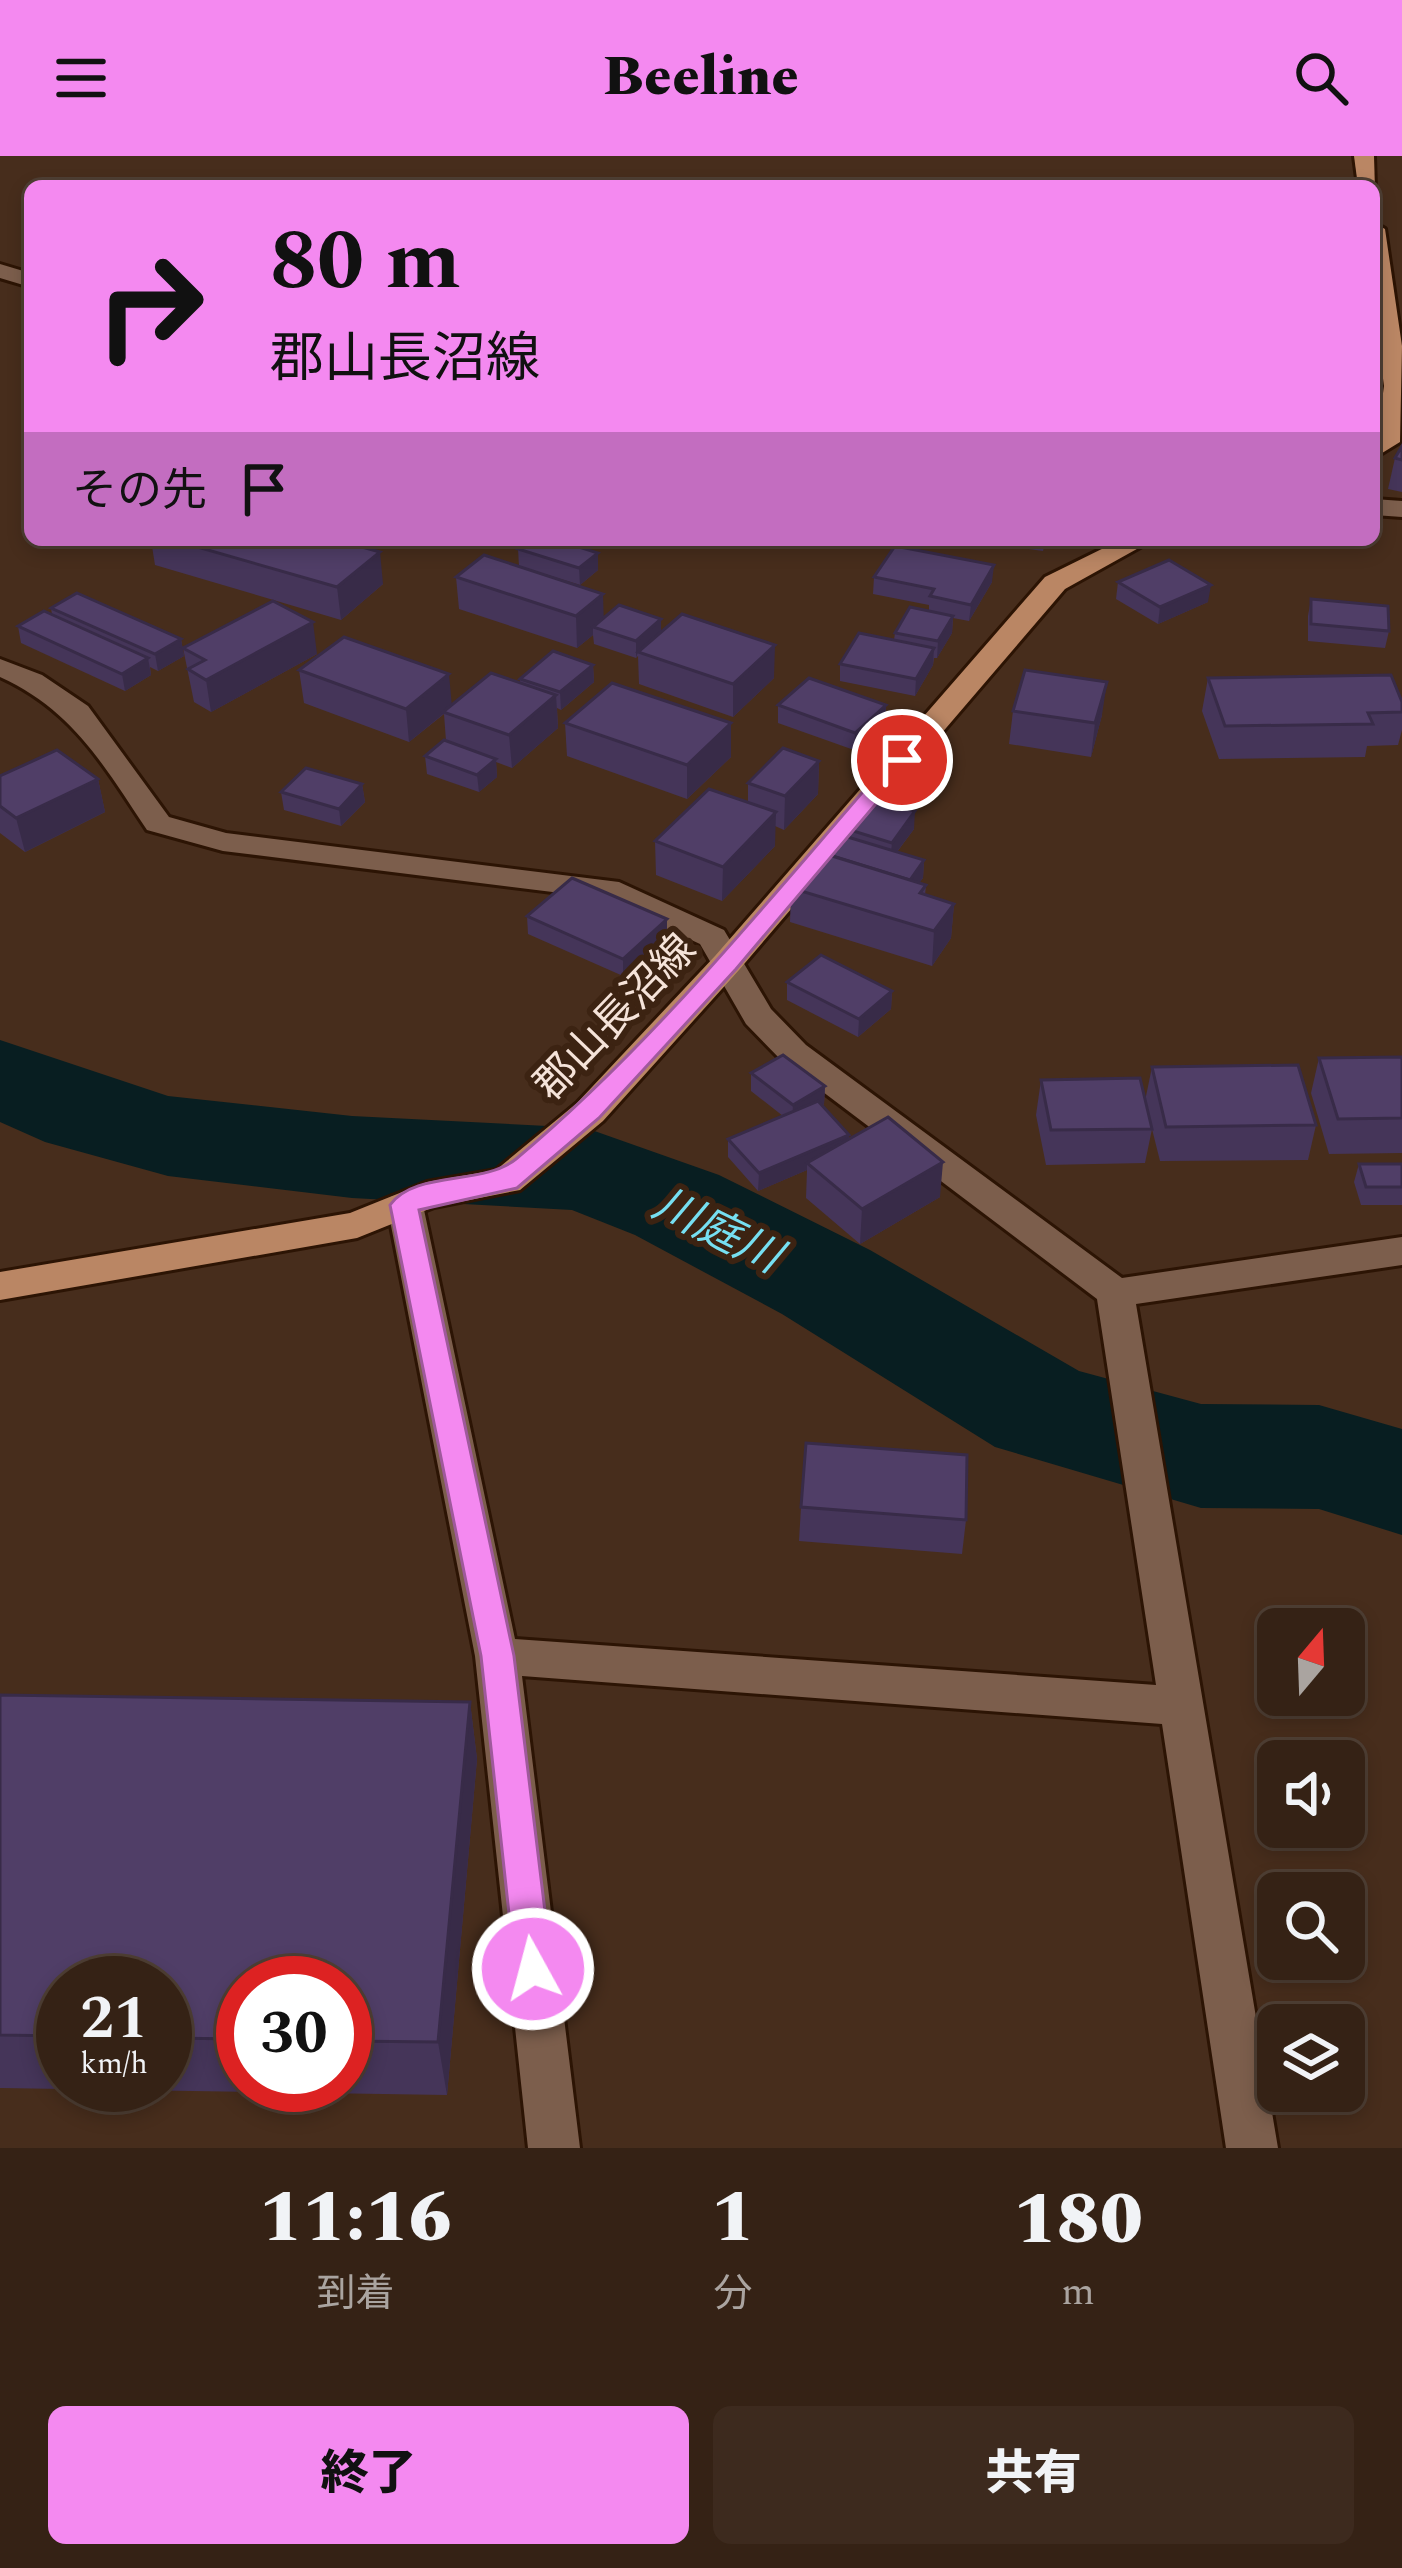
<!DOCTYPE html>
<html lang="ja">
<head>
<meta charset="utf-8">
<style>
  body { margin:0; font-family:Spectral,"Noto Sans JP",serif; background:#3d2a1e; color:#f1f3f6; height:100vh; display:flex; flex-direction:column; font-size:45px; white-space:nowrap }
  * { box-sizing:border-box; margin:0 }
  p { font-size:39px; color:#aaa4a0 }
  .icon { flex:none; width:66px; height:66px; fill:none; stroke:currentColor; stroke-width:2; stroke-linecap:round; stroke-linejoin:round }
  .map { position:relative; height:1992px; overflow:hidden }
  .drawer { display:flex; flex-direction:column; background:#352215; flex:1 }
  .drawer>* { flex:none }
  .top-card { position:absolute; left:24px; top:24px; width:1356px; height:366px; border-radius:18px; box-shadow:0 6px 18px #0003,0 0 0 3px #4f3f34; background:#f489f0; color:#111; overflow:hidden }
  .needle { width:78px; rotate:19deg }
  .controls { position:absolute; left:1257px; top:1452px; display:grid; gap:24px }
  .controls a { display:grid; place-items:center; width:108px; height:108px; border-radius:18px; background:#352215; box-shadow:0 6px 18px #0003,0 0 0 3px #4f3f34; font-size:60px }
  .speed { position:absolute; left:36px; top:1800px; display:flex; gap:24px; font-size:60px; font-weight:700; text-align:center }
  .speed>* { display:grid; place-content:center; width:156px; height:156px; border-radius:50%; background:#352215; box-shadow:0 6px 18px #0003,0 0 0 3px #4f3f34; line-height:1 }
  .speed small { font-size:30px; font-weight:400 }
  .speed .limit { border:18px solid #d22; background:#fff; color:#111 }
  .pin { position:absolute; display:grid; place-items:center; width:102px; height:102px; color:#fff; margin:-51px; border:6px solid #fff; border-radius:50%; box-shadow:0 3px 12px #0007 }
  .me { position:absolute; width:132px; margin:-66px; rotate:353deg; stroke-linejoin:round; filter:drop-shadow(0 0 9px #0008) }
  .turn { display:flex; align-items:center; gap:42px; height:252px; padding:0 48px; font-size:54px }
  .turn .icon { width:156px; height:156px; stroke-width:2.5 }
  .turn b { display:block; font-size:84px; line-height:102px }
  .then { display:flex; align-items:center; height:114px; padding:0 48px; background:#0003; gap:24px; font-size:45px }
  .eta { display:flex; justify-content:space-evenly; align-items:center; height:204px; text-align:center }
  .eta b { font-size:72px; font-weight:800; line-height:84px }
  .action { display:flex; gap:24px; margin-top:auto; padding:24px 48px }
  .action a { flex:1; height:138px; border-radius:18px; background:#f489f0; color:#111; font-size:48px; font-weight:800; line-height:138px; text-align:center }
  .action a+a { background:#3d2a1e; color:#f1f3f6 }
  header { display:flex; justify-content:space-between; align-items:center; height:156px; padding:0 48px; background:#f489f0; color:#111; font-size:54px; font-weight:800 }
  .map>svg:first-child { display:block }
</style>
</head>
<body>
<header><svg class="icon" aria-label="menu" viewBox="0 0 24 24"><path d="M4 6h16M4 12h16M4 18h16"/></svg>Beeline<svg class="icon" aria-label="search" viewBox="0 0 24 24"><circle cx="10" cy="10" r="6"/><path d="M15 15l6 6"/></svg></header>
<div class="map">
<svg width="1402" height="1992" viewBox="0 0 1402 1992">
  <rect width="100%" height="100%" fill="#472d1c"/>
  <g fill="none" stroke-linecap="round" stroke-linejoin="round">
    <path fill="#081e21" fill-rule="evenodd" d="M0 884 168 940 352 960 586 972 719 1019 870 1094 1079 1215 1201 1248 1319 1249 1402 1273V1379L1319 1353 1201 1352 995 1291 782 1158 635 1079 572 1054 352 1042 168 1020 45 986 0 966Z"/>
    <g stroke="#2c1404" stroke-width="6">
      <g id="street">
        <path d="M0 108 30 117V131L0 122Z"/>
        <path d="M1374 343 1402 345V361L1374 359Z"/>
        <path d="M0 503 42 519 88 550 169 661 226 677 619 726 724 774 771 853 806 889 1122 1122 1402 1081V1109L1136 1148 1278 1992H1226L1162 1568 522 1520 580 1992H528L475 1500 387 1049 392 1040H418L423 1049 515 1483 1156 1529 1097 1143 782 905 746 868 700 788 601 742 223 695 147 674C104 610 73 554 0 521Z"/>
      </g>
    </g>
    <g stroke="#2c1404" stroke-width="6">
      <g id="primary">
        <path d="M1354 0H1374L1375 34 1358 30Z"/>
        <path d="M1374 67 1385 73 1402 190 1400 286 1374 302 1384 230 1374 154Z"/>
        <path d="M1120 384H1153L1065 433 739 814 603 965 520 1034 434 1051 357 1082 0 1144V1116L350 1057 427 1026 496 1014 577 947 715 800 1045 421Z"/>
      </g>
    </g>
    <use href="#street" fill="#7c5e4c" fill-rule="evenodd"/>
    <use href="#primary" fill="#ba8664" fill-rule="evenodd"/>
  </g>
  <g fill="#453559" fill-rule="evenodd">
    <path d="M1402 290V336L1388 333 1395 302Z"/>
    <path d="M151 384H337L383 428 341 464 155 409Z"/>
    <path d="M966 384H1046L1043 395Z"/>
    <path d="M518 393 598 414 580 429 519 410Z"/>
    <path d="M456 421 661 476 774 522 733 561 639 528 638 500 636 502 594 488 593 479 577 492 459 453Z"/>
    <path d="M874 421 992 426 969 465 953 462 952 477 937 502H934L933 509 915 540 840 525V508L894 484 895 477 929 455V449L873 438Z"/>
    <path d="M1118 426 1208 446 1158 468 1116 443Z"/>
    <path d="M1311 443 1389 475 1385 492 1308 485V460Z"/>
    <path d="M51 452 181 483 184 500 158 515 150 511 151 519 125 535 21 487 18 470 52 459Z"/>
    <path d="M183 492 317 498 211 556 194 546Z"/>
    <path d="M593 509 594 526 561 554 557 552 558 572 512 612 496 606 497 621 479 636 427 618 425 600 446 585 444 558 409 586 304 547 299 514 452 549 520 527V523Z"/>
    <path d="M1208 522 1402 546V574L1398 589 1367 590 1365 601 1219 603 1202 555Z"/>
    <path d="M778 549H886L885 567 854 594 778 567Z"/>
    <path d="M1013 555 1102 559 1091 601 1009 588Z"/>
    <path d="M565 567H731V601L687 643 567 600Z"/>
    <path d="M819 605 818 638 784 674 775 670V690L722 745 656 719 655 685 748 647V627Z"/>
    <path d="M0 620 98 623 105 656 25 696 0 677Z"/>
    <path d="M362 628 365 646 341 670 284 654 281 636Z"/>
    <path d="M914 673 897 696 924 704 923 722 919 727 926 729 925 739 954 748 951 782 932 810 790 766 791 732 850 682V674Z"/>
    <path d="M527 760 667 781 623 820 528 778Z"/>
    <path d="M787 826 892 835 891 853 858 881 787 844Z"/>
    <path d="M1402 901V997L1329 998 1311 937 1319 902Z"/>
    <path d="M1152 911 1316 969 1308 1004 1160 1005 1145 945Z"/>
    <path d="M751 917 825 930 824 948 822 950 849 979 848 984 940 1041 860 1088 806 1042 807 1014 758 1035 728 1001V983L783 960 751 935Z"/>
    <path d="M1041 924 1152 973 1145 1007 1046 1009 1036 959Z"/>
    <path d="M1359 1008H1402V1049H1361L1354 1026Z"/>
    <path d="M801 1351 966 1364 962 1398 799 1385Z"/>
    <path d="M0 1539 470 1546 477 1603 447 1939 0 1932ZM63 1827H165V1929H63ZM243 1827H345V1929H243Z"/>
  </g>
  <g fill="#382b48">
    <path d="M380 396 383 428 341 464 337 431Z"/>
    <path d="M598 397V414L580 429 579 412Z"/>
    <path d="M994 409 992 426 969 465 971 449Z"/>
    <path d="M1211 429 1208 446 1158 468 1160 451Z"/>
    <path d="M603 438 604 470 593 471V479L577 492 576 460Z"/>
    <path d="M953 460 952 477 937 502 938 485Z"/>
    <path d="M661 463V479L638 496 636 502V485Z"/>
    <path d="M313 466 317 498 211 556 206 524Z"/>
    <path d="M181 483 184 500 158 515 155 498Z"/>
    <path d="M775 489 774 522 733 561V528Z"/>
    <path d="M934 492 933 509 915 540 916 523Z"/>
    <path d="M148 502 151 519 125 535 122 518Z"/>
    <path d="M593 509 594 526 561 554 560 536Z"/>
    <path d="M449 518 452 551 409 586 406 553Z"/>
    <path d="M1107 526 1102 559 1091 601 1095 567Z"/>
    <path d="M556 539 558 572 512 612 509 579Z"/>
    <path d="M886 549 885 567 854 594 855 577Z"/>
    <path d="M731 567V601L687 643V609Z"/>
    <path d="M496 603 497 621 479 636 477 619Z"/>
    <path d="M819 605 818 638 784 674 785 640Z"/>
    <path d="M98 623 105 656 25 696 16 662Z"/>
    <path d="M362 628 365 646 341 670 339 653Z"/>
    <path d="M915 655 914 673 890 705 892 687Z"/>
    <path d="M776 656 775 690 722 745 723 711Z"/>
    <path d="M924 704 923 722 903 749 905 731Z"/>
    <path d="M954 748 951 782 932 810 934 775Z"/>
    <path d="M667 763V781L623 820V803Z"/>
    <path d="M892 835 891 853 858 881 859 863Z"/>
    <path d="M825 930 824 948 792 967 793 949Z"/>
    <path d="M849 979 848 997 807 1007V1014L758 1035 759 1017Z"/>
    <path d="M943 1006 940 1041 860 1088 862 1053Z"/>
    <path d="M470 1546 477 1603 447 1939 438 1886Z"/>
  </g>
  <g fill="#503e67" stroke="#382b48" stroke-width="3">
    <path d="M1402 290V304L1395 302Z"/>
    <path d="M173 384H337L380 396 337 431Z"/>
    <path d="M530 384H557L598 397 579 412 518 393Z"/>
    <path d="M895 390 994 409 971 449 930 440 934 433 874 421Z"/>
    <path d="M484 399 603 438 576 460 456 421Z"/>
    <path d="M1169 404 1211 429 1160 451 1118 426Z"/>
    <path d="M77 437 181 483 155 498 51 452Z"/>
    <path d="M1311 443 1388 450 1389 475 1311 468Z"/>
    <path d="M273 445 313 466 206 524 188 513 205 504 183 492Z"/>
    <path d="M619 449 661 463 636 485 593 471Z"/>
    <path d="M910 451 953 460 938 485 895 477Z"/>
    <path d="M44 455 148 502 122 518 18 470Z"/>
    <path d="M682 458 775 489 733 528 638 496Z"/>
    <path d="M859 477 934 492 916 523 840 508Z"/>
    <path d="M344 481 449 518 406 553 299 514Z"/>
    <path d="M553 495 593 509 560 536 520 523Z"/>
    <path d="M1025 514 1107 526 1095 567 1013 555Z"/>
    <path d="M491 517 556 539 509 579 443 556Z"/>
    <path d="M1391 519 1402 546V556L1368 557 1373 568 1225 570 1208 522Z"/>
    <path d="M809 522 886 549 855 577 778 549Z"/>
    <path d="M612 527 731 567 687 609 565 567Z"/>
    <path d="M444 584 496 603 477 619 425 600Z"/>
    <path d="M783 592 819 605 785 640 748 627Z"/>
    <path d="M57 594 98 623 16 662 0 650V620Z"/>
    <path d="M306 612 362 628 339 653 281 636Z"/>
    <path d="M709 633 776 656 723 711 655 685Z"/>
    <path d="M874 644 915 655 892 687 850 674Z"/>
    <path d="M841 679 924 704 910 724 826 698Z"/>
    <path d="M819 696 926 729 920 737 954 748 934 775 791 732Z"/>
    <path d="M572 722 667 763 623 803 527 760Z"/>
    <path d="M821 799 892 835 859 863 787 826Z"/>
    <path d="M783 899 825 930 793 949 751 917Z"/>
    <path d="M1402 901V962L1338 963 1319 902Z"/>
    <path d="M1298 909 1316 969 1166 971 1152 911Z"/>
    <path d="M1140 922 1152 973 1051 974 1041 924Z"/>
    <path d="M818 945 849 979 759 1017 728 983Z"/>
    <path d="M888 961 943 1006 862 1053 807 1007Z"/>
    <path d="M1359 1008H1402V1031H1366Z"/>
    <path d="M806 1287 967 1299 966 1364 801 1351Z"/>
    <path d="M0 1539 470 1546 438 1886 345 1885V1827H243V1883L165 1882V1827H63V1880L0 1879Z"/>
  </g>
  <path fill="#f489f0" stroke="#9f599c" stroke-width="3" d="M894 600 913 604 736 813 599 962 517 1032 419 1054 514 1500 552 1813 547 1826 533 1831 520 1826 515 1813 481 1500 390 1049C415 1014 483 1030 516 1003 657 885 773 738 894 600Z"/>
  <g text-anchor="middle" stroke-width="12" stroke-linejoin="round" paint-order="stroke">
    <g font-size="42" fill="#f5e3d9" stroke="#3c2312">
      <text transform="translate(614 860) rotate(-46)" y="15">郡山長沼線</text>
    </g>
    <g font-size="45" font-style="italic" fill="#76dff1" stroke="#3c2312">
      <text transform="translate(718 1073) rotate(26)" y="16">川庭川</text>
    </g>
  </g>
</svg>
<div class="controls">
<a><svg class="needle" viewBox="-14 -14 28 28"><path d="M0-13l5 13h-10z" fill="#e53935"/><path d="M0 13l5-13h-10z" fill="#aaa4a0"/></svg></a>
<a><svg class="icon" aria-label="sound" viewBox="0 0 24 24"><path d="M4 9h4l5-4v14l-5-4H4zM17 9q2 3 0 6"/></svg></a>
<a><svg class="icon" aria-label="search" viewBox="0 0 24 24"><circle cx="10" cy="10" r="6"/><path d="M15 15l6 6"/></svg></a>
<a><svg class="icon" aria-label="layers" viewBox="0 0 24 24"><path d="M12 4l9 5-9 5-9-5zM3 14l9 5 9-5"/></svg></a>
</div>
<div class="speed"><div>21<small>km/h</small></div><div class="limit">30</div></div>
<div class="pin" style="left:902px;top:604px;background:#d93025"><svg class="icon" aria-label="arrive" viewBox="0 0 24 24"><path d="M6 21V4h12l-3 4 3 4H6"/></svg></div>
<svg class="me" style="left:533px;top:1813px" viewBox="-20 -20 40 40"><circle r="17" fill="#f489f0" stroke="#fff" stroke-width="3"/><path d="M0-11L8 9 0 5-8 9z" fill="#fff"/></svg>
<div class="top-card">
<div class="turn"><svg class="icon" aria-label="right" viewBox="0 0 24 24"><path d="M7 20v-9h11M14 6l5 5-5 5"/></svg><div><b>80 m</b>郡山長沼線</div></div>
<div class="then">その先<svg class="icon" aria-label="arrive" viewBox="0 0 24 24"><path d="M6 21V4h12l-3 4 3 4H6"/></svg></div>
</div>
</div>
<section class="drawer">
<div class="eta">
<div><b>11:16</b><p>到着</p></div>
<div><b>1</b><p>分</p></div>
<div><b>180</b><p>m</p></div>
</div>
<div class="action"><a>終了</a><a>共有</a></div>
</section>
</body>
</html>
